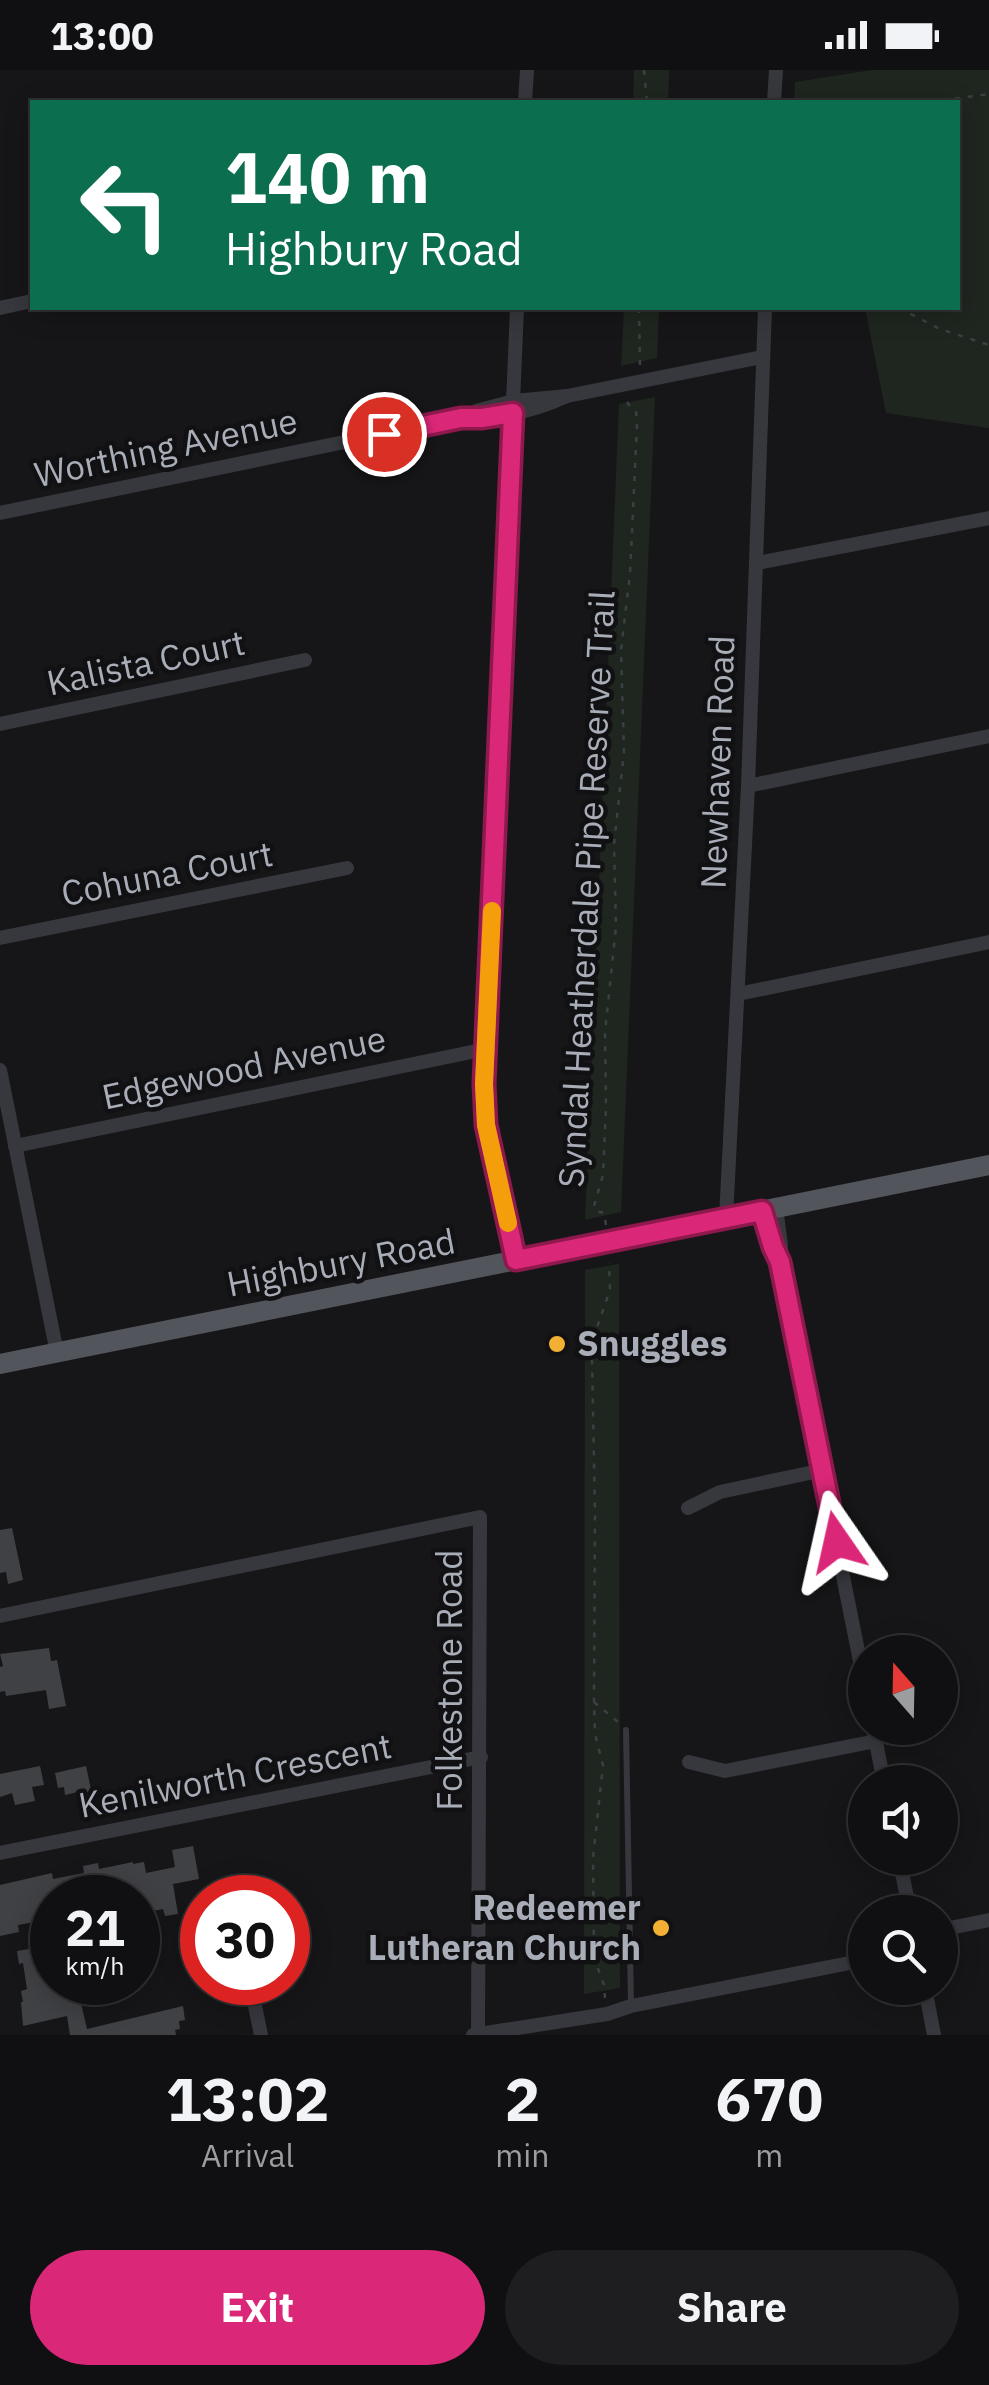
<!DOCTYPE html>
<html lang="en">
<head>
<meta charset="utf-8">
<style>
  body { margin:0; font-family:"IBM Plex Sans",sans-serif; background:#1e1e20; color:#f1f3f6; height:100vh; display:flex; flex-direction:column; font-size:38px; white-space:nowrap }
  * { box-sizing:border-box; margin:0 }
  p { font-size:32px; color:#9c9d9f }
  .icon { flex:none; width:55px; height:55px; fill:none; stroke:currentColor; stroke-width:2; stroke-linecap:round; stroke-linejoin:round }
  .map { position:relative; height:1965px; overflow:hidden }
  .drawer { display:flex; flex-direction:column; background:#101012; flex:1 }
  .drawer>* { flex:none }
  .hud { position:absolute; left:30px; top:30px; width:930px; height:210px; border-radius:0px; box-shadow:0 5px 25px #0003,0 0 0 2px #303032; background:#0b6e4f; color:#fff; overflow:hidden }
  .needle { width:65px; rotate:340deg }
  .tools { position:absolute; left:848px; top:1565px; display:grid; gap:20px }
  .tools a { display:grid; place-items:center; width:110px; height:110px; border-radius:50%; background:#101012; box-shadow:0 5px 25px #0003,0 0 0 2px #303032; font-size:50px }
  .speed { position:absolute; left:30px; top:1805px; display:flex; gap:20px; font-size:50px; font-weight:700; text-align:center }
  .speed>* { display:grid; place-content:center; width:130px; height:130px; border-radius:50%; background:#101012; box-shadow:0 5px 25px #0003,0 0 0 2px #303032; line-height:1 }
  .speed small { font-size:25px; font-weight:400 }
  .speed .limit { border:15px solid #d22; background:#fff; color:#111 }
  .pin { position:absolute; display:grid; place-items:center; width:85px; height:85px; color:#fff; margin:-42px; border:5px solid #fff; border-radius:50%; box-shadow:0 2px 10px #0007 }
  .me { position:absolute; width:110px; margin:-55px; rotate:349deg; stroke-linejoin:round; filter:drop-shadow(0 0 8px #0008) }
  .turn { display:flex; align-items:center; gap:35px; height:210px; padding:0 30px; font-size:45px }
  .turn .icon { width:130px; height:130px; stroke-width:2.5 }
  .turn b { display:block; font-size:70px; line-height:85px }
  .eta { display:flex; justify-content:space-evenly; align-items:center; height:170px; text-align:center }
  .eta b { font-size:60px; font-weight:800; line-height:70px }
  .action { display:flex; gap:20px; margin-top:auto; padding:20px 30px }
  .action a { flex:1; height:115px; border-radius:60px; background:#db2777; color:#fff; font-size:40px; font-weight:800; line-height:115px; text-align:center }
  .action a+a { background:#1e1e20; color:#f1f3f6 }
  .status { display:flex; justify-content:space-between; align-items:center; height:70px; padding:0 50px; background:#101012; direction:ltr }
  .status svg { height:28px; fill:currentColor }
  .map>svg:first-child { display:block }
</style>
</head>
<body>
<div class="status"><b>13:00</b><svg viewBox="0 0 49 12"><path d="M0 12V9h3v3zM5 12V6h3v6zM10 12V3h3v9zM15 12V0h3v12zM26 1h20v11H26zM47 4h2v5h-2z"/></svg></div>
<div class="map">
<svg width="989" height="1965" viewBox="0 0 989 1965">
  <rect width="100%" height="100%" fill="#161618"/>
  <g fill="#1e261f">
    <path d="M634 0H669L668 32H633Z"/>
    <path d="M872 0H989V358L886 343 865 238H958V32H794L795 12Z"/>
    <path d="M624 238H659L657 288 621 296Z"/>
    <path d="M655 327 621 1142 585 1150 619 334Z"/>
    <path d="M619 1194 620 1918 584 1924 585 1200Z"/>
  </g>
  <g fill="#404145">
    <path d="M12 1458 23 1510 8 1514 6 1502 0 1503V1460Z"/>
    <path d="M49 1578 51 1591 57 1590 66 1636 49 1639 46 1620 6 1626 5 1621 0 1622V1597L3 1596 0 1584Z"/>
    <path d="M40 1696 44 1715 32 1717 35 1731 15 1735 12 1723 0 1727V1704Z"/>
    <path d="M86 1696 92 1724 79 1727 78 1722 65 1725 64 1717 58 1718 55 1703Z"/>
    <path d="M193 1776 199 1809 173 1814 178 1844 165 1846 163 1839 138 1844V1828H52V1849L18 1855 19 1862 0 1866V1815L52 1803 53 1809 84 1803 83 1796 98 1793 99 1799 133 1792V1794L144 1792 146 1803 175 1797 172 1780Z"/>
    <path d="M52 1875V1918L76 1912 87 1959 183 1936 185 1950 179 1951 180 1959 175 1960 176 1965H70L67 1946 23 1956 21 1932H23L21 1921 27 1919 23 1893 19 1894 17 1881Z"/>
  </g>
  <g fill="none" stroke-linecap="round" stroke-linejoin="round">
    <g stroke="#3d3f44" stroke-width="2.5" stroke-dasharray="5 8" stroke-linecap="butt">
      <path d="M644 0 647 32"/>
      <path d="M929 32 989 24"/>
      <path d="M639 238 640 296"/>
      <path d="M899 238 940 259 989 275"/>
      <path d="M606 1155 604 1143 596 1141 594 1136 603 1105 606 1036 605 962 616 857 614 774 624 682 621 580 630 504 637 355 636 341 628 334 627 328"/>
      <path d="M594 1632 618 1652"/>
      <path d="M605 1928 604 1915 594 1888 593 1788 603 1695 595 1664 594 1632 595 1444 592 1290 594 1266 610 1220 609 1193"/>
    </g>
    <path stroke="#37383d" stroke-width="6" d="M626 1660 631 1934"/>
    <g stroke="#37383d" stroke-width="14">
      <path d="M525 32 527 0"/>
      <path d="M774 32 776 0"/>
      <path d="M0 238 32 231"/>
      <path d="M476 341 514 331 567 326 762 287"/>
      <path d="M0 443 461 348C497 349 535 341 567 326"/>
      <path d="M757 493 989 448"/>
      <path d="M0 654 305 590"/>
      <path d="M748 716 989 666"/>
      <path d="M0 868 347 798"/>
      <path d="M738 924 989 872"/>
      <path d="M0 1000 57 1283"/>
      <path d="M15 1076 486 979"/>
      <path d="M776 1138 781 1175 780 1192 865 1616"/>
      <path d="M762 1141 775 1182"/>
      <path d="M726 1148 748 716 765 238"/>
      <path d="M515 1190 486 1055 484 1014 517 238"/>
      <path d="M688 1438 720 1422 823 1400"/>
      <path d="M0 1546 480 1447 478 1964"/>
      <path d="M873 1658 884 1712"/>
      <path d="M689 1692 725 1701 876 1671"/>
      <path d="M0 1783 481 1687"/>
      <path d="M899 1788 910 1842"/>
      <path d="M940 1860 989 1850"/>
      <path d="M250 1912 261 1965"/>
      <path d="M925 1918 934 1965"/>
      <path d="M473 1965 607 1944 631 1936 865 1890"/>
    </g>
    <path stroke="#53555c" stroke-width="20" d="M0 1294 989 1095"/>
  </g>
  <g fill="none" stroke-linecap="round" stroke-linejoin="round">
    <g stroke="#8e194d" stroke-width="25">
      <path id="route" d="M384 364 461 348H482L513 343 484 1014 486 1055 516 1190 762 1141 773 1177 780 1192 837 1472"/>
    </g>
    <use href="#route" stroke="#db2777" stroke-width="18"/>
    <path stroke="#f59e0b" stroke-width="18" d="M492 841 484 1014 486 1055 508 1153"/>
  </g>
  <g fill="#f2b134" stroke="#111113" stroke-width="4">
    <circle cx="557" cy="1274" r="10"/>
    <circle cx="661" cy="1858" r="10"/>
  </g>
  <g text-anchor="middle" stroke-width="9" stroke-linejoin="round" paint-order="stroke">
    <g font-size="35" fill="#a8adb8" stroke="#111113">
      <text transform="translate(166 378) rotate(-12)" y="12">Worthing Avenue</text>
      <text transform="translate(146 593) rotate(-12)" y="12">Kalista Court</text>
      <text transform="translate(718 692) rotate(-88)" y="12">Newhaven Road</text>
      <text transform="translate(167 804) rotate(-11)" y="12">Cohuna Court</text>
      <text transform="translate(587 819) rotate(-87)" y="12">Syndal Heatherdale Pipe Reserve Trail</text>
      <text transform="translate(244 998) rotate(-12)" y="12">Edgewood Avenue</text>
      <text transform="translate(341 1193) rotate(-11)" y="12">Highbury Road</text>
      <text transform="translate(450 1610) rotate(-90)" y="12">Folkestone Road</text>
      <text transform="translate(235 1706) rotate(-11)" y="12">Kenilworth Crescent</text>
    </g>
    <g font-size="35" font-weight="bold" fill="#a8adb8" stroke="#111113" text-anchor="start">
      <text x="577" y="1286">Snuggles</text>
      <text x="641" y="1850" text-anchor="end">Redeemer<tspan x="641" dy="40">Lutheran Church</tspan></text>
    </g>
  </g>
</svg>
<div class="tools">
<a><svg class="needle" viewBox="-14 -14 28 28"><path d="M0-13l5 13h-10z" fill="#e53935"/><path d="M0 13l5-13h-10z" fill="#9c9d9f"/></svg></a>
<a><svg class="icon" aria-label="sound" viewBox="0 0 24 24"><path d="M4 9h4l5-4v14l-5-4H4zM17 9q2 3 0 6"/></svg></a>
<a><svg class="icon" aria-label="search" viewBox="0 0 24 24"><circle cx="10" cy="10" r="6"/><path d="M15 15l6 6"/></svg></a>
</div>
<div class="speed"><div>21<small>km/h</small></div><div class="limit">30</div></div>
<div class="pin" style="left:384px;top:364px;background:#d93025"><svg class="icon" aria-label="arrive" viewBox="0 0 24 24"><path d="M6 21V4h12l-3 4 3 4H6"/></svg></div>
<svg class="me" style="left:837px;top:1472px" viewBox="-20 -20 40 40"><path d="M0-17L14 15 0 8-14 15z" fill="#db2777" stroke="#fff" stroke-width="4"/></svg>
<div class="hud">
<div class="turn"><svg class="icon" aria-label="left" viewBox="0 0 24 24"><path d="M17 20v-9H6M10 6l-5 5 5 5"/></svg><div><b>140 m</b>Highbury Road</div></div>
</div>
</div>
<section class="drawer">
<div class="eta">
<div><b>13:02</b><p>Arrival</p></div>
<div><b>2</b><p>min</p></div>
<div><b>670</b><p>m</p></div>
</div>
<div class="action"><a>Exit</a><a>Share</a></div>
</section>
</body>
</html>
